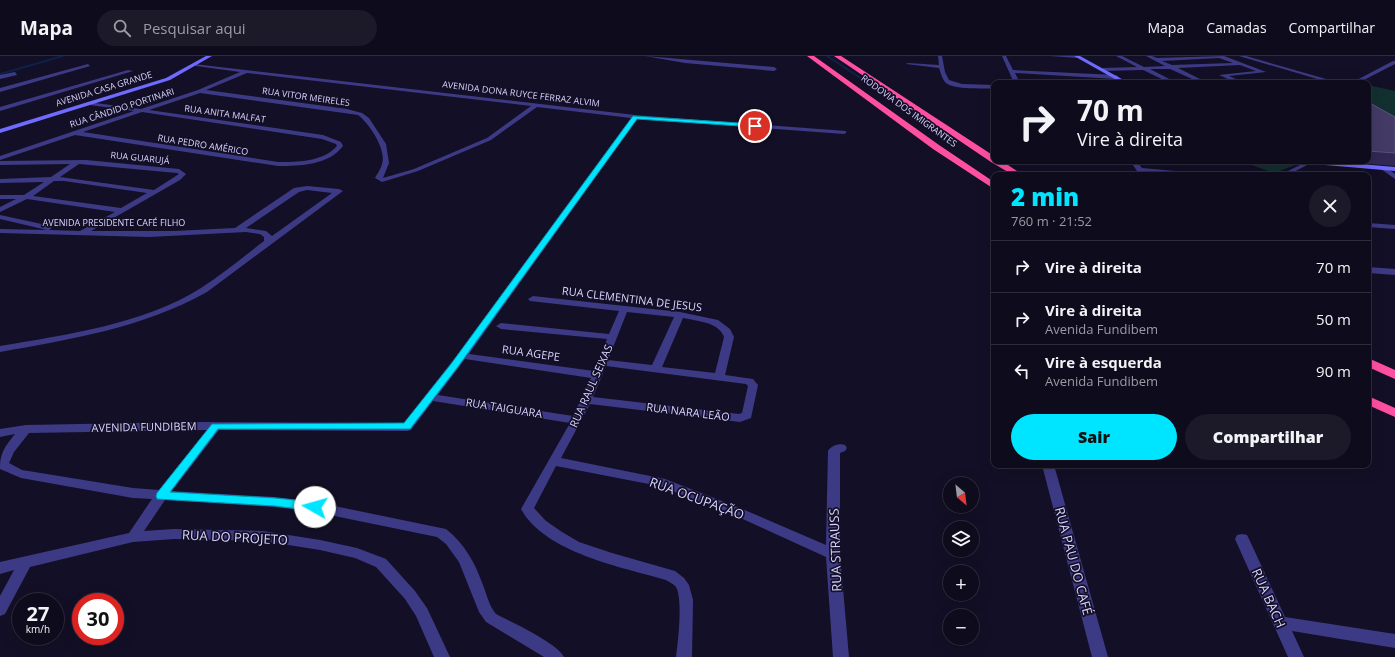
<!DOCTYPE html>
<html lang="pt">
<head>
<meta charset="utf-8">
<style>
  body { margin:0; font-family:"Open Sans",sans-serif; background:#1c1929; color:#f1f3f6; height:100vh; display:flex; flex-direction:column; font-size:15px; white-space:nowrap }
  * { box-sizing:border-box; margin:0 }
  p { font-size:13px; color:#9b9ba3 }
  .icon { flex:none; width:22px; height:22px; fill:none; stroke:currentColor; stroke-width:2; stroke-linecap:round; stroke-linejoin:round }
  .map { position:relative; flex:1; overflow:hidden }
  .side { position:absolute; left:991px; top:116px; width:380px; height:296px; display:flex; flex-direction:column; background:#0e0b1c; border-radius:8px; box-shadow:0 4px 16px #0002,0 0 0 1px #2e2b3b }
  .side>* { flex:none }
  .guide { position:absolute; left:991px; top:24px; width:380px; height:84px; border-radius:8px; box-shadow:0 4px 16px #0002,0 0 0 1px #2e2b3b; background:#0e0b1c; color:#f1f3f6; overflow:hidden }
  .needle { width:26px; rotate:152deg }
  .buttons { position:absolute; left:943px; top:421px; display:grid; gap:8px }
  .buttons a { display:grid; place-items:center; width:36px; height:36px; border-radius:50%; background:#0e0b1c; box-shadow:0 4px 16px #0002,0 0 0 1px #2e2b3b; font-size:20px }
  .speed { position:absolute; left:12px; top:537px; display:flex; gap:8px; font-size:20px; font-weight:700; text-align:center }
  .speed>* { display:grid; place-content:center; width:52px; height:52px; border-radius:50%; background:#0e0b1c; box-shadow:0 4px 16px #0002,0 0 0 1px #2e2b3b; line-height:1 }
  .speed small { font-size:10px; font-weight:400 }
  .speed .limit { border:6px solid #d22; background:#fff; color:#111 }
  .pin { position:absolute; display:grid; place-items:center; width:34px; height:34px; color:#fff; margin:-17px; border:2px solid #fff; border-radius:50%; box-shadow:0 1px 4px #0007 }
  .me { position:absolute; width:44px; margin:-22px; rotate:277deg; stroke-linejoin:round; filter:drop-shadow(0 0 3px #0008) }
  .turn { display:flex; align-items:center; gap:14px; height:84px; padding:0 20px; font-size:18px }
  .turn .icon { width:52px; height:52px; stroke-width:2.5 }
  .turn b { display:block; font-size:28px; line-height:34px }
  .round { display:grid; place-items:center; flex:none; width:42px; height:42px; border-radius:21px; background:#1c1929 }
  .head { display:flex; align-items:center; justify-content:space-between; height:68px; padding:0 20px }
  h1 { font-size:24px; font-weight:800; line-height:30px; color:#00e5ff }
  .cta { display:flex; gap:8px; margin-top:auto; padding:8px 20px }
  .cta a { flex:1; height:46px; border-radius:24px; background:#00e5ff; color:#111; font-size:16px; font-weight:800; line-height:46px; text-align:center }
  .cta a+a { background:#1c1929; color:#f1f3f6 }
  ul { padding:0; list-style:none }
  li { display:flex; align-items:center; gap:12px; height:52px; padding:0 20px; border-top:1px solid #2e2b3b }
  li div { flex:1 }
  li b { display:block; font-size:15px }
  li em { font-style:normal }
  header { display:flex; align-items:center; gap:24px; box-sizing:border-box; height:56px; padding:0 20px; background:#0e0b1c; border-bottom:1px solid #2e2b3b }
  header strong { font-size:19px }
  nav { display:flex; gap:22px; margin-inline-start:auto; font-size:14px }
  .search { width:280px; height:36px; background:#1c1929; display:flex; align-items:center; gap:10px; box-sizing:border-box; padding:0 14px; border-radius:22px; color:#9b9ba3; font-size:15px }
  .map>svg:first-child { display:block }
</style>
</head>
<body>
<header>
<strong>Mapa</strong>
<div class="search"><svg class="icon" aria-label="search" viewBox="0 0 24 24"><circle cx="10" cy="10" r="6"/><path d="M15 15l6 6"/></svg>Pesquisar aqui</div>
<nav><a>Mapa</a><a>Camadas</a><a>Compartilhar</a></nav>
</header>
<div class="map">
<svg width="1395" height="601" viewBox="0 0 1395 601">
  <rect width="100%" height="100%" fill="#130f26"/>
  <g fill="#12302f">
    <path d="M1368 29 1395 35V72L1368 58Z"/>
    <path d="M1240 105H1287L1298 108 1274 117Z"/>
  </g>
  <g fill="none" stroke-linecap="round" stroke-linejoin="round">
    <g stroke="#0c2248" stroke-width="2">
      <path d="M827 0 932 69"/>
      <path d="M0 18 63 0"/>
    </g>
    <g fill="#3d3a85" fill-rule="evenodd">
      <path d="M645 0 774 11 777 13 774 15 685 7Z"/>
      <path d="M938 0H942L945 16 949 24 962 28 994 29V33C982 32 955 34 946 27 942 23 941 17 939 12L906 8 908 7 939 9Z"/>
      <path d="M1002 0H1006L1013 14 1116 19 1119 21 1116 23 1015 17 1020 27H1014Z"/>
      <path d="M1050 0H1080V1L1078 2Z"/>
      <path d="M1116 0H1122L1144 11 1165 10 1146 0H1152L1157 2 1224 0 1266 16 1229 20 1245 27H1237L1219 19 1256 15 1240 9 1178 12 1208 27H1201L1170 13H1150L1177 27H1170L1143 14 1101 15 1103 12 1137 11ZM1219 2 1233 7 1172 9 1162 5Z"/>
      <path d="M1239 0H1246L1340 27H1331Z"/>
      <path d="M1393 5H1395V8L1358 27H1351Z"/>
      <path d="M88 8 90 10 0 36V32Z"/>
      <path d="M194 8 635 59 846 75V77L844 78 637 63 469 298 594 315 597 307 596 306 599 304 607 283 501 273 496 270 501 267 609 278 619 255 530 245 528 243 533 240 680 256 718 264 730 273 734 281 725 319 753 323 758 329 751 362 740 366 590 348 561 402 665 423 740 452 826 489 828 395C831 390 839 387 845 389L847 392 845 395 840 397V498L849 601H833L826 501 732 458 659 430 556 410 534 452 546 465 562 476 579 486 612 497 675 515 684 522 689 529 693 544 692 601H676C678 586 683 543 676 531 674 528 669 526 666 524 622 511 545 497 521 453L570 367 433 345 411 374 407 375 219 374 172 435 275 441 315 446 446 473C465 488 475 507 483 529 487 539 489 550 496 558 511 566 557 587 564 601H544L486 566 479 556 459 506 446 488 437 481 315 456 275 451 165 444 144 475 174 473 263 475 320 484 357 492 386 503 415 535 427 552 450 601H434L416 560 405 543 376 511 355 502 320 494 263 485 174 483 133 486 30 511 5 558 0 560V540L14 514 0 518V506L129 477 152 443 133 442 21 422 0 413C0 396 5 391 15 378L0 381V373L26 369 187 366 404 367 458 298 631 62 537 51 491 84 418 115 382 126 375 122C377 118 381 113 382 108 387 94 369 67 358 59L200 37 149 54 323 79 341 86 343 90C329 109 300 110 278 110L75 79 0 104V100L134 55 90 49 87 47 88 46 141 53 198 34 240 16 196 10ZM247 17 531 50 487 82 414 113 383 122 389 107 386 88 369 62 362 57 347 53 206 34ZM142 56 322 83 336 88 337 90C323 106 297 106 278 106L83 76ZM627 256 674 261 652 309 608 304ZM683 262C697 265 719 266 724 281L715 317 662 311ZM465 303 591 322 573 360 438 339ZM606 310 746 328 748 330 742 357 739 358 593 341ZM207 374 159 434 133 432 22 414 9 407 14 396 29 377Z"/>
      <path d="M128 14 133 15 0 55V51Z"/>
      <path d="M15 16 17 19 0 23V19Z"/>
      <path d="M86 104 179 113 186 118 180 124 91 175H174L235 172 294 132 307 130 339 133 343 135 207 236C142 272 72 283 0 296V290C65 279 144 268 201 232 223 218 243 201 264 185V181L260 178 246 176 149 181 0 177V173L47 174 0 163V159L51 170 52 172 49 174 80 175 115 156 27 143 0 156V151L16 143H0V139H24L44 126 0 127V123L51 121 70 108 0 109V105ZM79 108 177 117 179 118 154 134 60 121ZM54 125H64L147 137 121 152 33 140ZM307 134 332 137 272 180 266 175 246 172 299 136Z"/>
      <path d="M1130 105H1136L1142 112 1175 115 1178 117 1174 119 1145 117 1146 119H1140Z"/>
      <path d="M1306 106 1311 107 1288 119H1280Z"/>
      <path d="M1381 111H1385L1395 118V123L1381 113Z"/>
      <path d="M1368 167 1395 169V173L1368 171Z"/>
      <path d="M1368 211 1395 213V219L1368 217Z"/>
      <path d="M1042 409H1054L1108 601H1092Z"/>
      <path d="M1242 478 1247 479 1249 483 1285 561 1395 578V592L1292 575 1304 601H1288L1235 483 1237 479Z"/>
    </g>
    <g fill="#6f6bff" fill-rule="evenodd">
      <path d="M206 0H212L170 24 0 77V73L166 22Z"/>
      <path d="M1074 0H1080L1129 27H1122Z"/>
      <path d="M1299 105H1325L1395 111V115L1302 107Z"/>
    </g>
    <g fill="#ff4fa3" fill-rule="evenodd">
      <path d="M807 0H814L939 89 994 126V133L933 93Z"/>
      <path d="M834 0H841L994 100V105H1002L1023 119H1013L991 106Z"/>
      <path d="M1368 302 1395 314V323L1368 311Z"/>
      <path d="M1368 340 1395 352V361L1368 349Z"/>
    </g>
  </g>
  <path fill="#312854" d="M1368 46 1395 61V110L1331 105H1368Z"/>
  <path fill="#433a66" stroke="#5a527e" d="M1368 46 1395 61V97L1368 95Z"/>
  <path fill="#00e5ff" stroke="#0095a6" d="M633 60 755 68 757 70 755 71 637 63 457 312 410 373H218L170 436 275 442 315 446 319 448 320 451 319 454 315 455 275 450 157 443 156 440 157 437 212 368 404 367 451 308Z"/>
  <g text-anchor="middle" stroke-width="3.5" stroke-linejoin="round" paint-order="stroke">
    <g font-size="9" fill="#d9d4ff" stroke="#130f26">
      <text transform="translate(104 33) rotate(-17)" y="3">AVENIDA CASA GRANDE</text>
      <text transform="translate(521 38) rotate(7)" y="3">AVENIDA DONA RUYCE FERRAZ ALVIM</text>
      <text transform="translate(306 41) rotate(8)" y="3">RUA VITOR MEIRELES</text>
      <text transform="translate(122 52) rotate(-18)" y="3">RUA CÂNDIDO PORTINARI</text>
      <text transform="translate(909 55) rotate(36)" y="3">RODOVIA DOS IMIGRANTES</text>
      <text transform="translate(225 58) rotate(8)" y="3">RUA ANITA MALFAT</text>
      <text transform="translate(203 89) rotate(9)" y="3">RUA PEDRO AMÉRICO</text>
      <text transform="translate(140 102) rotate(6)" y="3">RUA GUARUJÁ</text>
      <text x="114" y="170">AVENIDA PRESIDENTE CAFÉ FILHO</text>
    </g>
    <g font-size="11" fill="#d9d4ff" stroke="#130f26">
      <text transform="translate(632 243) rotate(7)" y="4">RUA CLEMENTINA DE JESUS</text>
      <text transform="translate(531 297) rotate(8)" y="4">RUA AGEPE</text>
      <text transform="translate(591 330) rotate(-66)" y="4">RUA RAUL SEIXAS</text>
      <text transform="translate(504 352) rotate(9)" y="4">RUA TAIGUARA</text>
      <text transform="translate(688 356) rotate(7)" y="4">RUA NARA LEÃO</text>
      <text transform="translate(144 371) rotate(-1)" y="4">AVENIDA FUNDIBEM</text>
    </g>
    <g font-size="13" fill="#d9d4ff" stroke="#130f26">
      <text transform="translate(697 442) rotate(20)" y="5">RUA OCUPAÇÃO</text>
      <text transform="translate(235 481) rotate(3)" y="5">RUA DO PROJETO</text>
      <text transform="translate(835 494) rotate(-92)" y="5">RUA STRAUSS</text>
      <text transform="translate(1074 505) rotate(75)" y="5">RUA PAU DO CAFÉ</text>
      <text transform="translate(1269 542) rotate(66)" y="5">RUA BACH</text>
    </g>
  </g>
</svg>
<div class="buttons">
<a><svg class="needle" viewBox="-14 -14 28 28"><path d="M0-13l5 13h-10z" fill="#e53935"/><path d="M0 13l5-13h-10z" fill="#9b9ba3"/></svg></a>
<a><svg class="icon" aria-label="layers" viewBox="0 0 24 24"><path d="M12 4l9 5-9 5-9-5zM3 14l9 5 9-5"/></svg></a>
<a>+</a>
<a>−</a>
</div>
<div class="speed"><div>27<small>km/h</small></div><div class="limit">30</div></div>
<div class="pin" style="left:755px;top:70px;background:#d93025"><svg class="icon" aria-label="arrive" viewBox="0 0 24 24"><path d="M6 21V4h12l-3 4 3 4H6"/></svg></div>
<svg class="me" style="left:315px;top:451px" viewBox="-20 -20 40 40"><circle r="19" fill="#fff"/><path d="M0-13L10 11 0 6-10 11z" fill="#00e5ff"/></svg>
<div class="guide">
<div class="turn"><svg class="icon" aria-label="right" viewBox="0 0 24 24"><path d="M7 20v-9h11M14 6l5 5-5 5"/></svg><div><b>70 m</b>Vire à direita</div></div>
</div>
<section class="side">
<div class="head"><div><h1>2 min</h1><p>760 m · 21:52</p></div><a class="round"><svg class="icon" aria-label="close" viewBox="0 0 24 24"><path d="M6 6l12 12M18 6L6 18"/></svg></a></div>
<ul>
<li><svg class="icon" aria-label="right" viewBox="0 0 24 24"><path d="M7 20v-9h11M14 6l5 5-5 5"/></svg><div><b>Vire à direita</b></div><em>70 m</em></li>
<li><svg class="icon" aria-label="right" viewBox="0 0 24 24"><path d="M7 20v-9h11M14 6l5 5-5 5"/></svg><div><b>Vire à direita</b><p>Avenida Fundibem</p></div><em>50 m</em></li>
<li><svg class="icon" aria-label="left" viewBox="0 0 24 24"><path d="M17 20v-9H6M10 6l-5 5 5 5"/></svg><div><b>Vire à esquerda</b><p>Avenida Fundibem</p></div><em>90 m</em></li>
</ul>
<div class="cta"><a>Sair</a><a>Compartilhar</a></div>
</section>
</div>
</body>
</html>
